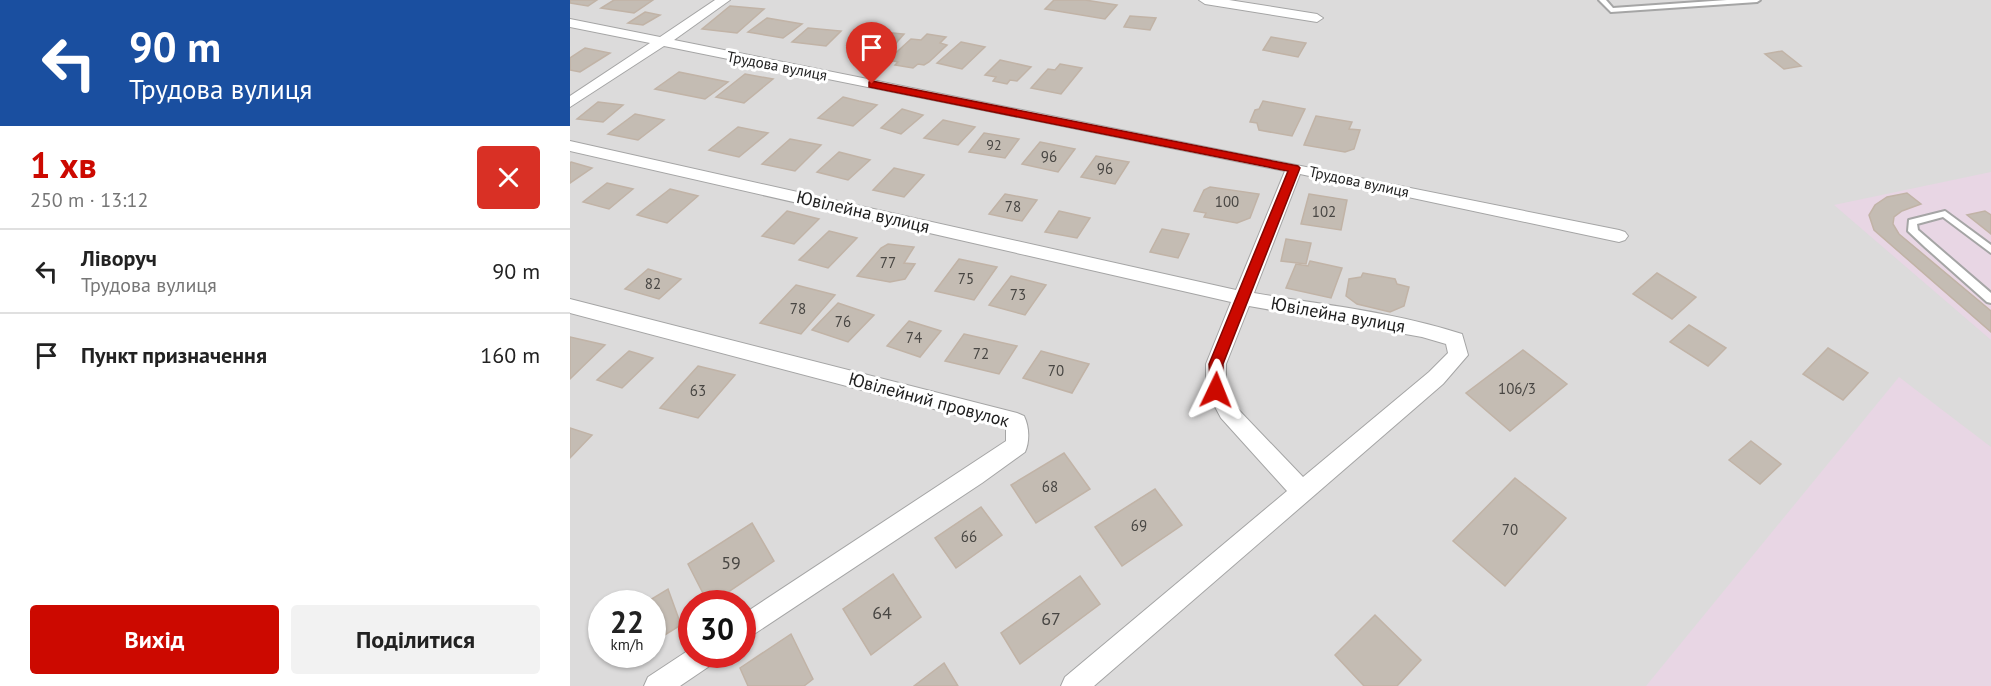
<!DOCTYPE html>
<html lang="uk">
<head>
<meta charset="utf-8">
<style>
  body { margin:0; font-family:"PT Sans",sans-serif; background:#f2f2f2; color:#222; height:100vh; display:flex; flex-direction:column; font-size:22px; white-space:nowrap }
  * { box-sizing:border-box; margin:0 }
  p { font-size:20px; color:#767676 }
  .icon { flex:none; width:33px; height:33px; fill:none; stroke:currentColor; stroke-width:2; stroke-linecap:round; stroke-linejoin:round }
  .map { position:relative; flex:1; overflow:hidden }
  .side { display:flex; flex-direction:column; background:#fff; width:570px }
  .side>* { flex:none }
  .banner { background:#1a4fa0; color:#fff; overflow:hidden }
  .speed { position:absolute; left:18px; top:590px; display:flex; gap:12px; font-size:30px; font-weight:700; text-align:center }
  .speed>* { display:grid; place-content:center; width:78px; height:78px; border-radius:50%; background:#fff; box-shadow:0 2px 4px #0004; line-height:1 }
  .speed small { font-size:15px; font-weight:400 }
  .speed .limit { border:9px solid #d22; background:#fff; color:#111 }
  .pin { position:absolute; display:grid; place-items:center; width:51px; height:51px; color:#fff; margin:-62px -26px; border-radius:50% 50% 50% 0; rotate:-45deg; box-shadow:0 0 6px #0007 }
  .pin .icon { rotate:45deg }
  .me { position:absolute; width:66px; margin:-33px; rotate:2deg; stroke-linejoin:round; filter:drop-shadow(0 0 4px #0008) }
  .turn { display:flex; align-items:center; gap:21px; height:126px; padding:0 30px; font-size:27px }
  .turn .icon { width:78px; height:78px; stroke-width:2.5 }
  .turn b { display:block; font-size:42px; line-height:51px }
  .round { display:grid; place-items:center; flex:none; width:63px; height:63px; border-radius:6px; background:#f2f2f2 }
  .summary { display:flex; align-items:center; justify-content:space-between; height:102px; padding:0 30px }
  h1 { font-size:36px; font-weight:700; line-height:45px; color:#cc0900 }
  .primary-button { display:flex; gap:12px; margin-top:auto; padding:12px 30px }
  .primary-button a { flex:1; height:69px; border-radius:6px; background:#cc0900; color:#fff; font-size:24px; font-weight:700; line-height:69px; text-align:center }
  .primary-button a+a { background:#f2f2f2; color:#222 }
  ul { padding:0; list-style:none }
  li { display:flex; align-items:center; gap:18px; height:84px; padding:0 30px; border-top:2px solid #e0e0e0 }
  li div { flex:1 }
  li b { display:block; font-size:22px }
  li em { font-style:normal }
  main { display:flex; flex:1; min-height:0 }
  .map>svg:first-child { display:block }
</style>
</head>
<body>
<main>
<section class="side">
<div class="banner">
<div class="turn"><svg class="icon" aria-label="left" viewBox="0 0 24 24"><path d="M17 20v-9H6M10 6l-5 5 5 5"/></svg><div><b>90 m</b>Трудова вулиця</div></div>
</div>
<div class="summary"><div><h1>1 хв</h1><p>250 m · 13:12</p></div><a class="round" style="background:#d93025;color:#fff"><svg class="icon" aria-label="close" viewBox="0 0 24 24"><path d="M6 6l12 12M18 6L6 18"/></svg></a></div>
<ul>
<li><svg class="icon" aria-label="left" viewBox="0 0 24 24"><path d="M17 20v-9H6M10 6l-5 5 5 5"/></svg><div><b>Ліворуч</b><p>Трудова вулиця</p></div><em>90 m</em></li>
<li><svg class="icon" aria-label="arrive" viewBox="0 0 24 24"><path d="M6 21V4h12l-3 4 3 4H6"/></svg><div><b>Пункт призначення</b></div><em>160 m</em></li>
</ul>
<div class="primary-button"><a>Вихід</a><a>Поділитися</a></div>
</section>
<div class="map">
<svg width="1421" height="686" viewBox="0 0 1421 686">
  <rect width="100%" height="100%" fill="#efece4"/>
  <path fill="#dcdbdb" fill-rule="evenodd" d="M0 0H1421V686H0ZM32 603H82V654H32ZM122 603H172V654H122Z"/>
  <g fill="#e8d6e4">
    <path d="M1421 172V340L1264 205Z"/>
    <path d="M1329 377 1421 447V686H1076Z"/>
  </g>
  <g fill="#c4bcb3" stroke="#c1b3a6" stroke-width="1.5">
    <path d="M0 0H27L18 6 0 3Z"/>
    <path d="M44 0H83L64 13 31 8Z"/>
    <path d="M484 0H515L547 5 535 19 475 9Z"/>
    <path d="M160 6 194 9 167 33 132 29Z"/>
    <path d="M75 12 90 15 73 25 58 23Z"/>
    <path d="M560 16 586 18 580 30 554 27Z"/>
    <path d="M197 18 232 24 213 38 178 32Z"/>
    <path d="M238 28 271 31 256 46 222 42Z"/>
    <path d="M292 30 334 34 320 50 277 45Z"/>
    <path d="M357 34 376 37 370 43 377 45 359 62 354 65 348 64 343 68 325 65 328 62 318 60 341 39 351 40Z"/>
    <path d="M701 37 736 43 728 57 693 50Z"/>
    <path d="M391 42 415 47 392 69 367 63Z"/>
    <path d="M15 48 40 53 10 72 0 70V58Z"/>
    <path d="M1212 51 1231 66 1214 69 1195 54Z"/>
    <path d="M430 60 461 67 447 81 440 80 437 84 423 81 426 77 415 75Z"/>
    <path d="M490 64 512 68 491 94 461 88 478 69 485 70Z"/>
    <path d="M109 72 158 82 135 99 85 89Z"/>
    <path d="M175 74 203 79 174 103 146 97Z"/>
    <path d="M273 97 289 101 307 105 283 126 248 118Z"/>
    <path d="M693 101 735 109 722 136 689 130 687 123 680 122 685 110 689 109Z"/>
    <path d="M28 102 53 105 33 122 7 119Z"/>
    <path d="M332 109 353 115 331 134 311 128Z"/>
    <path d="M65 114 94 120 68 140 38 134Z"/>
    <path d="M746 116 782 122 779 129 790 130 784 149 775 152 734 145Z"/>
    <path d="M373 120 405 127 388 145 354 138Z"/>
    <path d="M168 127 198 133 169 157 139 150Z"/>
    <path d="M414 133 449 139 435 158 399 152Z"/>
    <path d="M220 139 251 145 225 171 192 164Z"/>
    <path d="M470 142 505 149 488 172 452 164Z"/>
    <path d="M269 152 300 160 278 180 247 172Z"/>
    <path d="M526 156 559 162 545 184 511 177Z"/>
    <path d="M1 162 22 168 0 183V163Z"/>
    <path d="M324 168 354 175 334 197 303 190Z"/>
    <path d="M37 183 63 189 39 209 13 202Z"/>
    <path d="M640 187 689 194 680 218 667 223 634 217 636 213 624 211 634 190Z"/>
    <path d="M100 189 128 196 97 223 67 215Z"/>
    <path d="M1337 193 1351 204 1332 211 1324 217 1323 224 1329 234 1421 311V332L1304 230 1299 215 1305 205 1317 197Z"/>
    <path d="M435 194 467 200 452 221 419 214Z"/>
    <path d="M739 194 777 200 771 230 731 224Z"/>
    <path d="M217 211 249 219 224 244 192 236Z"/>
    <path d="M489 211 520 218 507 238 475 232Z"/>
    <path d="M1415 211 1421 215V234L1397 215Z"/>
    <path d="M592 229 619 234 608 258 580 252Z"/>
    <path d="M259 231 287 238 258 268 229 260Z"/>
    <path d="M716 239 741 243 736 264 711 261Z"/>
    <path d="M318 244 344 247 334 263 345 264 335 279 320 282 287 276 311 248Z"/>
    <path d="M389 259 427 267 404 300 365 291Z"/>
    <path d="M740 261 772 268 761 298 716 288 726 264 738 266Z"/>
    <path d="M78 269 111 279 89 299 55 289Z"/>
    <path d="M793 273 825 279 827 284 839 287 834 306 820 312 787 304 776 296 779 279 791 277Z"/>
    <path d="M1087 273 1126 297 1102 319 1063 294Z"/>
    <path d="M441 276 476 285 455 315 419 305Z"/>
    <path d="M226 285 265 295 231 334 190 323Z"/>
    <path d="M268 303 304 315 278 342 242 330Z"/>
    <path d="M339 321 371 331 350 357 317 346Z"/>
    <path d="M1119 325 1156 348 1138 366 1100 342Z"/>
    <path d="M394 334 447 346 429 374 375 361Z"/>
    <path d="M0 337 35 345 0 379Z"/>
    <path d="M1258 348 1298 373 1273 400 1233 374Z"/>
    <path d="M953 350 997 384 940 431 896 393Z"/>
    <path d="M59 351 83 358 52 388 27 380Z"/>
    <path d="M471 351 519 364 502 393 453 378Z"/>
    <path d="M128 366 165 375 128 418 90 408Z"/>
    <path d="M0 428 22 435 0 458Z"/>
    <path d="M1181 441 1211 464 1190 484 1159 460Z"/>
    <path d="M494 453 520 489 466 523 441 485Z"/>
    <path d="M945 478 996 518 935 586 883 541Z"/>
    <path d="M585 489 612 525 552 566 525 527Z"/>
    <path d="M411 507 432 535 386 568 365 538Z"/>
    <path d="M182 523 204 561 142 603H138L118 564Z"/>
    <path d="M323 574 351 617 301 655 273 609Z"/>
    <path d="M510 576 530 604 450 664 431 633Z"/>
    <path d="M98 589 111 625 82 643V603H75Z"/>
    <path d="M805 615 851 660 827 686H794L765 655Z"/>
    <path d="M221 634 243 679 234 686H178L170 668Z"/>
    <path d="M374 663 388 686H344Z"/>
  </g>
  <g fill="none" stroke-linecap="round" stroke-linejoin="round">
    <g stroke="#a5a5a5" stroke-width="4">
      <g id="service">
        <path d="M1029 0H1036L1043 8 1157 0H1190L1187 2 1041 12Z"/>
        <path d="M1375 211 1421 245V253L1373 217 1347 224 1348 230 1421 293V303L1417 302 1355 247 1338 231 1339 220Z"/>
      </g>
    </g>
    <g stroke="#a5a5a5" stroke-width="2">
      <g id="minor">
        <path d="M145 0H160L104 40 1049 230 1055 232 1058 236 1055 240 1049 242 730 174 684 293C753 305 825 312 892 334L898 355 873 384 524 686H491L495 677 717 491 651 418 636 390V364L661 302 0 151V141L666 290 715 171 94 46 0 107V96L80 43 0 27V19L90 37ZM679 306 852 337 876 344 878 353 859 372 733 477 665 406 656 389V364Z"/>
        <path d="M629 0H659L747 14 753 18 747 22 635 4Z"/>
        <path d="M0 299 447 413 454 416C459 426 460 441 455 452L412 483 172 642V615L436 441V428L0 313Z"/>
        <path d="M122 648V654H148L144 663 110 686H74L78 677Z"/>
      </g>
    </g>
    <use href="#service" fill="#fff" fill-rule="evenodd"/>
    <use href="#minor" fill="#fff" fill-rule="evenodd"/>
  </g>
  <path fill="#cc0900" stroke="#850600" stroke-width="1.5" d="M302 81 728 166 730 168 653 364V390L651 394H641L639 364 718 171 299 87V82Z"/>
  <g text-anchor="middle" stroke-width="6" stroke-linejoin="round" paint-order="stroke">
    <g font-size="14" fill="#484643">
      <text x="424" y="150">92</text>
    </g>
    <g font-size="15" fill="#1e1e1e" stroke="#fff">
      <text transform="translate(207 66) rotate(11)" y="5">Трудова вулиця</text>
      <text transform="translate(789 182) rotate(12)" y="5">Трудова вулиця</text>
    </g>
    <g font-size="15" fill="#484643">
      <text x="479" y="162">96</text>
      <text x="535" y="174">96</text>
      <text x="657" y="207">100</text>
      <text x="443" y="212">78</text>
      <text x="754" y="217">102</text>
      <text x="318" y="268">77</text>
      <text x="396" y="284">75</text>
      <text x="83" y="289">82</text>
      <text x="448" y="300">73</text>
      <text x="228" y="314">78</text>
      <text x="273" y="327">76</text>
      <text x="344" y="343">74</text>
      <text x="411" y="359">72</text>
      <text x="486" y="376">70</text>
      <text x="947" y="394">106/3</text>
      <text x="128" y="396">63</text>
      <text x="480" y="492">68</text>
      <text x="569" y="531">69</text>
      <text x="940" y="535">70</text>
      <text x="399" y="542">66</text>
    </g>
    <g font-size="18" fill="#1e1e1e" stroke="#fff">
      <text transform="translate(293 212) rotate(13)" y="6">Ювілейна вулиця</text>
      <text transform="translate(768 315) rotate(10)" y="6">Ювілейна вулиця</text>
      <text transform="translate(359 400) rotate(15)" y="6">Ювілейний провулок</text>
    </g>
    <g font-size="18" fill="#484643">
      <text x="161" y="569">59</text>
      <text x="312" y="619">64</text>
      <text x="481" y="625">67</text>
    </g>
  </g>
</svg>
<div class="speed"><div>22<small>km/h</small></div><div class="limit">30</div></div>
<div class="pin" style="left:302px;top:84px;background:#d93025"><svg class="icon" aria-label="arrive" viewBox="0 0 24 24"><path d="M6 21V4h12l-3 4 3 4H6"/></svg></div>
<svg class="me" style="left:646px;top:390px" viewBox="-20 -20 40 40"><path d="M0-17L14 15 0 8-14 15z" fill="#cc0900" stroke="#fff" stroke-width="4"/></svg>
</div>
</main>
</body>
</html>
